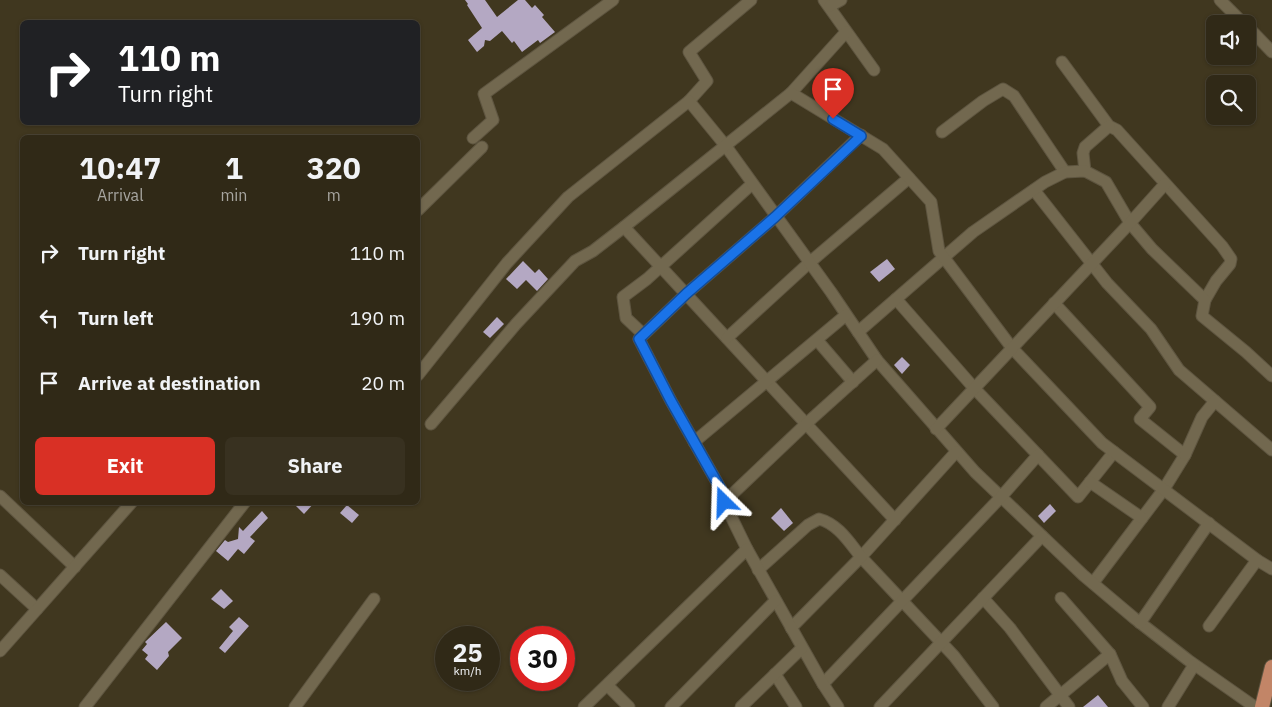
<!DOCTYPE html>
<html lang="en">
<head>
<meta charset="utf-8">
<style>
  body { margin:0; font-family:"IBM Plex Sans",sans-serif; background:#383120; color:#f1f3f6; height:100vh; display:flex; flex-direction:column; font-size:19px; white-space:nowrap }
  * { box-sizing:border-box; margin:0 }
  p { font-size:16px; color:#a8a6a1 }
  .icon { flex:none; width:28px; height:28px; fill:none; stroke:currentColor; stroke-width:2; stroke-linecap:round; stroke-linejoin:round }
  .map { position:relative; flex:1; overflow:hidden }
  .sheet { position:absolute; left:20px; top:135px; width:400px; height:370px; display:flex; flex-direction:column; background:#302917; border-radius:8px; box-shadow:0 1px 4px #0004,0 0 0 1px #4b4536 }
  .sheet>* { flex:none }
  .banner { position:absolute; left:20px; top:20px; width:400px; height:105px; border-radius:8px; box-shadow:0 1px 4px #0004,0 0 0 1px #4b4536; background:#202124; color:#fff; overflow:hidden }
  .tools { position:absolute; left:1206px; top:15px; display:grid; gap:10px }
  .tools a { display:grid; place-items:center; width:50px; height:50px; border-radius:8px; background:#302917; box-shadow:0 1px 4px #0004,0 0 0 1px #4b4536; font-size:25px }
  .speed { position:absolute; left:435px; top:626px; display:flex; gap:10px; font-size:25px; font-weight:700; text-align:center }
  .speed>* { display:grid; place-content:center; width:65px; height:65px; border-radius:50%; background:#302917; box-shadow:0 1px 4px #0004,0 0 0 1px #4b4536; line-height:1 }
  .speed small { font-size:12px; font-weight:400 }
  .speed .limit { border:8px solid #d22; background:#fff; color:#111 }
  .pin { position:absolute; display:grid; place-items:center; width:42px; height:42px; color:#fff; margin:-51px -21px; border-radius:50% 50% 50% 0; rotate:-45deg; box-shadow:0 0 5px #0007 }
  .pin .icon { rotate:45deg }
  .me { position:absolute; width:55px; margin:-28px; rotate:338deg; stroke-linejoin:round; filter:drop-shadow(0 0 4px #0008) }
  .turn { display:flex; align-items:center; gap:18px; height:105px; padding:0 15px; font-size:22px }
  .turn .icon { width:65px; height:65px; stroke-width:2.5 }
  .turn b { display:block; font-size:35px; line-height:42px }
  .eta { display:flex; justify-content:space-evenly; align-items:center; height:85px; text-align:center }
  .eta b { font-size:30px; font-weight:700; line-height:35px }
  .cta { display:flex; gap:10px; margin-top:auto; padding:10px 15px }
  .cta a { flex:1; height:58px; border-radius:8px; background:#d93025; color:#fff; font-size:20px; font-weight:700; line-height:58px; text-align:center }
  .cta a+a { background:#383120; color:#f1f3f6 }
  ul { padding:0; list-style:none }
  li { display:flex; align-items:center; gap:15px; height:65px; padding:0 15px }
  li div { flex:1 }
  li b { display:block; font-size:19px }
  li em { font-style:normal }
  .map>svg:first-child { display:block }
</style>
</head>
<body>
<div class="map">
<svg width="1272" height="707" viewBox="0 0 1272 707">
  <rect width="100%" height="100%" fill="#40371f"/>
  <g fill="#b4a8c3">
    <path d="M465 0H485L497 17 518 0H525L532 8 535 5 544 15 542 17 555 32 540 43 538 40 522 52 514 41 512 43 502 31 490 41 485 40 484 46 477 52 468 40 482 28 467 5 468 4Z"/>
    <path d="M887 259 895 269 879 282 870 272Z"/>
    <path d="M523 261 535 273 539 269 548 279 537 291 526 280 517 289 506 279Z"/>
    <path d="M497 317 504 324 490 338 483 332Z"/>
    <path d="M902 357 910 365 902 374 894 365Z"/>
    <path d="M292 502H315L304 514Z"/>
    <path d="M1050 504 1056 511 1044 523 1038 516Z"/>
    <path d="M347 505 359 515 352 523 340 513Z"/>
    <path d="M781 508 793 523 784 531 771 518Z"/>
    <path d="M262 511 268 518 250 537 255 541 244 554 238 549 228 561 216 551 225 540 228 542 238 539 239 527 243 531Z"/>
    <path d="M221 589 233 601 224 609 211 599Z"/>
    <path d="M239 617 249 626 225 653 219 648 233 631 229 627Z"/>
    <path d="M166 622 182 638 168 652 169 656 157 670 145 659 148 655 142 650 147 644 145 642Z"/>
    <path d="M1098 695 1108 707H1083Z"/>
  </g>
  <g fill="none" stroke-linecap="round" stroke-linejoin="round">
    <g stroke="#5e5540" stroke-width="13">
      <g id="minor">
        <path d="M824 0 874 70"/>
        <path d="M1220 0 1244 24"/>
        <path d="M830 6 841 0"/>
        <path d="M1248 27 1272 52"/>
        <path d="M1062 62 1109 126 1117 130 1222 246 1231 259 1230 264 1216 281 1205 300"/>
        <path d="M791 93 846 32"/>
        <path d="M689 101 707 81 689 52 751 0"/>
        <path d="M942 132 983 101 1003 89 1014 96 1065 172"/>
        <path d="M473 138 493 120 484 94 613 0"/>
        <path d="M1085 171 1083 153 1085 147 1109 126"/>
        <path d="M1034 190 1107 283 1151 329 1179 370 1272 450"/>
        <path d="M418 210 482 147"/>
        <path d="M624 227 895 520"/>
        <path d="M896 299 974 388 1078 497 1114 452"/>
        <path d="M1054 303 1150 407 1140 419 1185 455 1164 489 1093 583"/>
        <path d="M858 332 973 232 1045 182 1065 172 1085 171 1106 182 1130 223 1152 249 1205 300 1202 316 1246 352 1272 376"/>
        <path d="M643 334 626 318 623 297 647 279 752 184"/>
        <path d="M727 338 809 263 909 178"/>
        <path d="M817 340 853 382"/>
        <path d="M418 375 507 263 568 197 689 101 725 145 831 292 877 360 975 472 1083 575 1134 618 1188 660 1255 707"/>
        <path d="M431 424 516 324 575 261 593 251 624 227 791 93 883 149 931 202 939 251 1012 348 1102 443 1257 560 1272 569"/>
        <path d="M936 429 1130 223 1165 184"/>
        <path d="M694 442 846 315"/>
        <path d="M956 452 861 557 954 656 993 707"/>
        <path d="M1185 455 1202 417 1215 401"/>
        <path d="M1090 482 1142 518"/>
        <path d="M0 496 75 567"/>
        <path d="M724 502 807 423 877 360"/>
        <path d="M747 549 724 502 723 493 671 401 639 339 686 294 775 217 861 135"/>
        <path d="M758 570 808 525 819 519C838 524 849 542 861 557L791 628"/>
        <path d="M0 575 37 609"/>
        <path d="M983 598 1010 628 1069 707"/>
        <path d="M1061 598 1110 654 1122 681 1143 707"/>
        <path d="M1140 623 1209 523"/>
        <path d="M1209 626 1257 560"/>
        <path d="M0 651 132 502"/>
        <path d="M775 674 796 707"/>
        <path d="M823 684 1001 497 1038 455"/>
        <path d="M608 686 629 707"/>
        <path d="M85 707 245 502"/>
        <path d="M295 707 374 599"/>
        <path d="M584 707 747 549 823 684 838 707"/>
        <path d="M671 707 775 601"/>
        <path d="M741 707 802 648"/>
        <path d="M880 707 1042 536"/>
        <path d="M1046 707 1110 654"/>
        <path d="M1168 707 1194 665"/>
      </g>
    </g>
    <g stroke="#5e5540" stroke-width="16">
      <path id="primary" d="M1262 707 1272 667"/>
    </g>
    <use href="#minor" stroke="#72684f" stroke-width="11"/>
    <use href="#primary" stroke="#c28567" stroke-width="14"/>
  </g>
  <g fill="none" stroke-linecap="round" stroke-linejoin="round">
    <g stroke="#114b97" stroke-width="12">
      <path id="route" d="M724 502 723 493 671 401 639 339 686 294 775 217 861 136 833 119"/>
    </g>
    <use href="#route" stroke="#1a73e8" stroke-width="9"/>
  </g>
</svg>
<div class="tools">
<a><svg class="icon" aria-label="sound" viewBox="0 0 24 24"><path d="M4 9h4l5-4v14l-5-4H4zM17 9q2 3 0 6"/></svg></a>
<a><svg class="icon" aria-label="search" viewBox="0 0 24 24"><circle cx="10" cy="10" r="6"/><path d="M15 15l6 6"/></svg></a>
</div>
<div class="speed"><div>25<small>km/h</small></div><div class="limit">30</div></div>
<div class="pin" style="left:833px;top:119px;background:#d93025"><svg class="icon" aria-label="arrive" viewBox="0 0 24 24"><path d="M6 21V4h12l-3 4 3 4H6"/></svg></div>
<svg class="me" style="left:724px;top:502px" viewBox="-20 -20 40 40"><path d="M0-17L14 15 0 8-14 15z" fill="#1a73e8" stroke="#fff" stroke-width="4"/></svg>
<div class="banner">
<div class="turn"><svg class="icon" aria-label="right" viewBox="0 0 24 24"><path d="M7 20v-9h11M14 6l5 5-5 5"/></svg><div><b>110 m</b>Turn right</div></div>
</div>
<section class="sheet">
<div class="eta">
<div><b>10:47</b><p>Arrival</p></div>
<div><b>1</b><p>min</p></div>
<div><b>320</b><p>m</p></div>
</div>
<ul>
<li><svg class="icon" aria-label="right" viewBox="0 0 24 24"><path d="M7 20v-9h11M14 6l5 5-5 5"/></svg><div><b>Turn right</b></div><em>110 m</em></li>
<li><svg class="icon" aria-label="left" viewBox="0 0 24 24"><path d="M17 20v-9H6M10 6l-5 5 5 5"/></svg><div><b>Turn left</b></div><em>190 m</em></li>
<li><svg class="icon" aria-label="arrive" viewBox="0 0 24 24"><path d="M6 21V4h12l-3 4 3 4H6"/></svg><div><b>Arrive at destination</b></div><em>20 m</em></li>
</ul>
<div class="cta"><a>Exit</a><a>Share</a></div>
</section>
</div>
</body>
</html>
